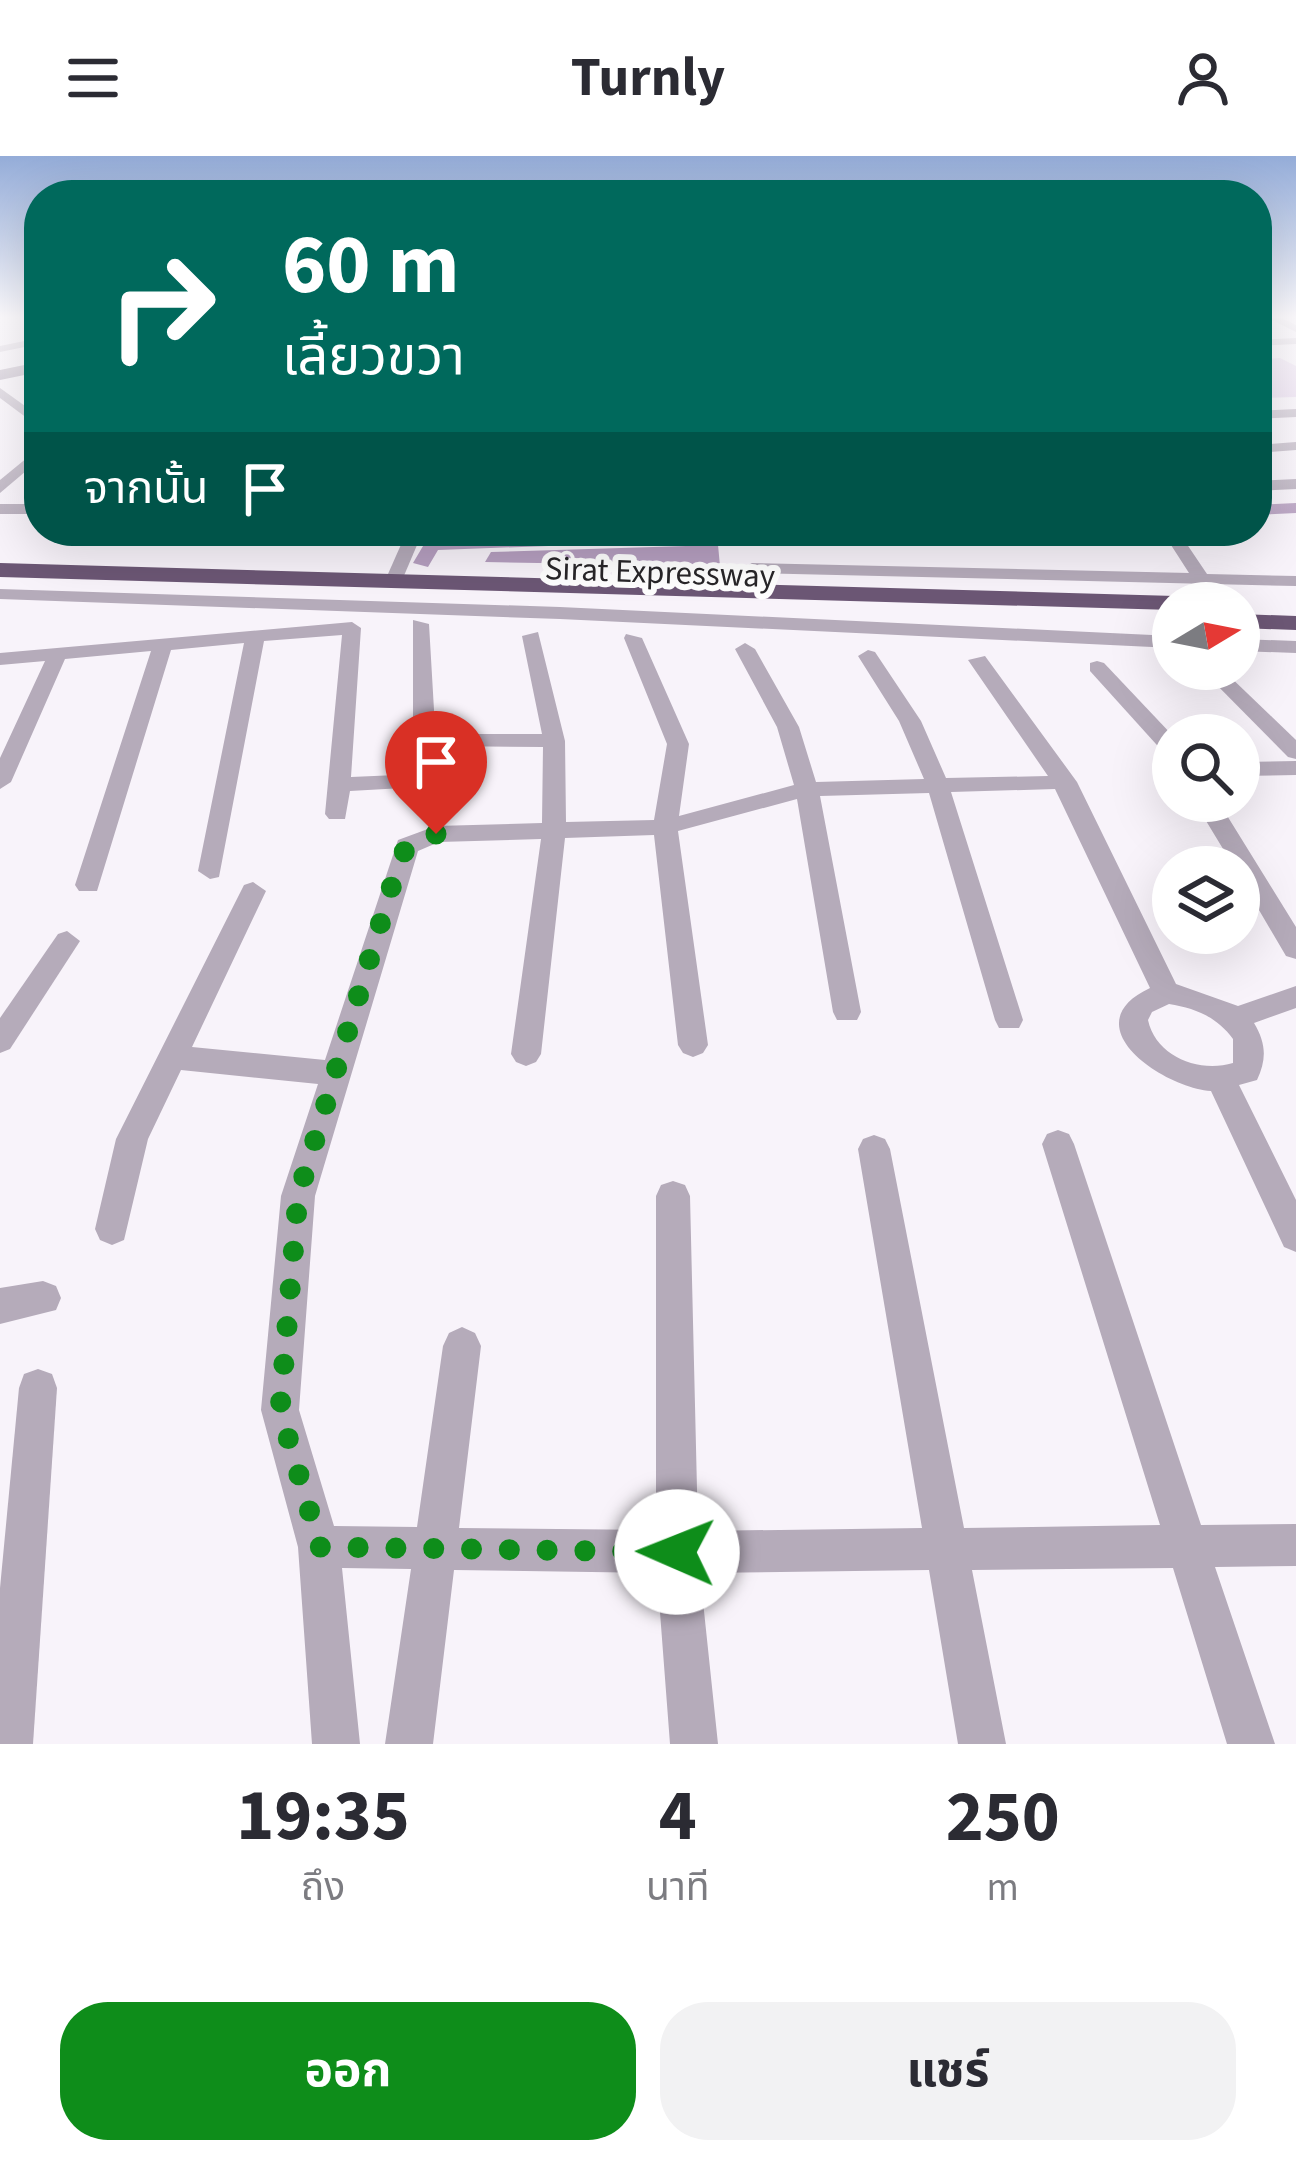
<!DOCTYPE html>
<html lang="th">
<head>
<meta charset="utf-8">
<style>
  body { margin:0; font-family:"Source Sans 3","Noto Sans Thai",sans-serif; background:#f2f2f3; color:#2b2b33; height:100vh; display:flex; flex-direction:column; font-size:45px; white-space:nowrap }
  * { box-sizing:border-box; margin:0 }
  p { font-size:39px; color:#7c7c81 }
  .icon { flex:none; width:66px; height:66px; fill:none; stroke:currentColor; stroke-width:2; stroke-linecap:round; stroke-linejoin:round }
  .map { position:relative; height:1588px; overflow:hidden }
  .side { display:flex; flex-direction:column; background:#fff; flex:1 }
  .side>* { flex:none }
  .guide { position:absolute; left:24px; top:24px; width:1248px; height:366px; border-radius:48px; box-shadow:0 12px 48px #0002; background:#00695c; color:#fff; overflow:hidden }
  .needle { width:78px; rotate:80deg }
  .fabs { position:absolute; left:1152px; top:426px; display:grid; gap:24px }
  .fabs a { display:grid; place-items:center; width:108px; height:108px; border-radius:50%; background:#fff; box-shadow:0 12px 48px #0002; font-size:60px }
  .pin { position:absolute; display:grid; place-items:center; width:102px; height:102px; color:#fff; margin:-123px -51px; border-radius:50% 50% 50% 0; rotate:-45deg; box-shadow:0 0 12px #0007 }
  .pin .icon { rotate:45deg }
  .me { position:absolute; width:132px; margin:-66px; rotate:271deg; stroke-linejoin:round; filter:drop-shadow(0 0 9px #0008) }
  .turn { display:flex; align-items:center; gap:42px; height:252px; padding:0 60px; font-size:54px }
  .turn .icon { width:156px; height:156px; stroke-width:2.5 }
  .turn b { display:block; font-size:84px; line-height:102px }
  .then { display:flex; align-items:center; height:114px; padding:0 60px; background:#0003; gap:24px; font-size:45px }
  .eta { display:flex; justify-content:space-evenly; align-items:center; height:204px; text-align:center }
  .eta b { font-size:72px; font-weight:700; line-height:84px }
  .primary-button { display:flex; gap:24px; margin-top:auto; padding:24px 60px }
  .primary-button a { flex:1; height:138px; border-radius:48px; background:#0e8d1a; color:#fff; font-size:48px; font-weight:700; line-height:138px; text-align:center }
  .primary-button a+a { background:#f2f2f3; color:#2b2b33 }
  header { display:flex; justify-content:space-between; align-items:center; height:156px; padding:0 60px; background:#fff; font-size:54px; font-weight:700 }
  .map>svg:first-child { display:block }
</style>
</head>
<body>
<header><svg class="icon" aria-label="menu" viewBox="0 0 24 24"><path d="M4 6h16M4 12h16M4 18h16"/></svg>Turnly<svg class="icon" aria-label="person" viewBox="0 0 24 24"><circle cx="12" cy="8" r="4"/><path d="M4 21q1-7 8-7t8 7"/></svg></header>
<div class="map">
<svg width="1296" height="1588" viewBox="0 0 1296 1588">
  <rect width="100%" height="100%" fill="#f8f3fa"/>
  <path fill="#e1ceea" d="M1280 202 1296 210V241L1257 242V204Z"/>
  <path fill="#b69fc0" d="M718 389 720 410 485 406 491 396Z"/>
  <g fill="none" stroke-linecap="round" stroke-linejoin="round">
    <g fill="#b69fc0" fill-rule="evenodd">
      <path d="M1296 347V357L1257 359V349Z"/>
      <path d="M683 375H827L819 380 438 394 428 411 413 407 426 385 432 384Z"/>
    </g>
    <g fill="#b5abba" fill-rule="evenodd">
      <path d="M1264 160H1278L1296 169V176Z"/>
      <path d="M39 182V188L0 196V190Z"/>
      <path d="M1296 182V188L1257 190V184Z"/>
      <path d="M0 232 39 260V271L0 242Z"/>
      <path d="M1296 253V261L1257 263V255Z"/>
      <path d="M1296 286V294L1257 297V289Z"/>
      <path d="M39 292V304L0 337V324Z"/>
      <path d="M1296 323V333L1257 335V325Z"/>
      <rect x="0" y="348" width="39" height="10"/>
      <path d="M407 375H423L403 422H391L388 418Z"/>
      <path d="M1162 375H1178L1207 418 1296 420V430L752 417 743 412 752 407 1189 417Z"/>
      <path d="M0 433 560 451 1173 480V492L560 463 0 443Z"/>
      <path d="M413 464 429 468 435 571 445 578H542L522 480 538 476 565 585 566 666 654 664 667 588 624 482 626 478 642 482 689 588 679 660 794 629 777 571 735 493 745 487 755 493 799 571 816 626 924 623 899 565 858 500 868 494 875 496 921 565 946 622 1048 620 968 504 985 500 1077 626 1176 828 1238 850 1296 830V852L1254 867C1266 887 1267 903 1257 924L1239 929 1296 1044V1096L1284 1091 1211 935C1162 931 1071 869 1150 832L1055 633 951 636 1023 864 1019 872H999L995 864 929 637 820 640 861 856 857 864H837L833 856 797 643 678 675 708 889 703 897 693 901 683 897 678 889 654 679 565 682 541 898 536 906 526 910 516 906 511 898 541 683 439 686 418 695 315 1040 299 1254 334 1370 417 1371 443 1190 449 1177 462 1171 475 1177 481 1190 459 1372 656 1374V1040L661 1029 673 1025 685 1029 690 1040 698 1375 922 1372 858 993 863 983 874 979 885 983 890 993 964 1372 1160 1369 1042 988 1047 978 1058 974 1069 978 1074 988 1201 1369 1296 1368V1410L1215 1411 1275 1588H1227L1173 1412 972 1414 1006 1588H958L929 1414 700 1417 718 1588H670L657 1417 454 1414 433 1588H385L411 1413 342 1412 360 1588H312L298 1391 261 1254 281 1040 318 928 181 914 148 983 124 1084 112 1089 100 1084 95 1073 116 983 244 729 253 726 266 735 192 891 325 904 398 684 436 670 542 667 543 591 440 590 413 574ZM1169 848C1195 852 1217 861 1233 883V907C1199 917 1156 901 1148 864L1152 856Z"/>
      <path d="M352 466 361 472 351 621 466 616 477 623 474 628 350 635 345 663H329L325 658 342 479 264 485 219 721 210 723 198 715 244 487 171 494 97 735H79L75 729 151 495 65 503 11 626 0 633V602L45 505 0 509V497Z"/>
      <path d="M1239 483 1296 485V497L1239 495Z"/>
      <path d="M1097 505 1104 507 1173 580V600L1165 598 1090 515V507Z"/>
      <path d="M1201 513H1222L1296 584V603L1288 601Z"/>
      <path d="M1296 605V619L1239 620V606Z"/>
      <path d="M1194 645H1218L1296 771V803L1286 800 1239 720V711H1234Z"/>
      <path d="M67 775 80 785 10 893 0 897V862L58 778Z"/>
      <path d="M43 1125 56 1130 61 1142 56 1154 0 1168V1132Z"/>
      <path d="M38 1213 52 1218 57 1232 33 1588H0V1432L19 1232 24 1218Z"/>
    </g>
    <path fill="#96879d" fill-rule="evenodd" d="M39 206V216L0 224V214Z"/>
    <g fill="#6c5775" fill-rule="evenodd">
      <path d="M0 407 1175 440 1187 447H1173V454L0 421Z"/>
      <path d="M1239 458 1296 460V474L1239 472Z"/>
    </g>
  </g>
  <linearGradient id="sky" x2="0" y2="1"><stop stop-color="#94acd8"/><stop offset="0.42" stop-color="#fcfafd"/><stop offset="1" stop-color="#fcfafd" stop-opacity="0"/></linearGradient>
  <rect width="1296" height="383" fill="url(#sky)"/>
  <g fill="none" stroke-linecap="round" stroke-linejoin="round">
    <path stroke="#0e8d1a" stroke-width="21" stroke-dasharray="0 37.8" d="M436 678 407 690 398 709 298 1040 280 1254 320 1391 677 1396"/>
  </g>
  <g text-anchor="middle" stroke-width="12" stroke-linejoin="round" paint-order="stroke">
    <g font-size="33" fill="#282629" stroke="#fff">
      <text transform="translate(660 415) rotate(2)" y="12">Sirat Expressway</text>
    </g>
  </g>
</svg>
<div class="fabs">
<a><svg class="needle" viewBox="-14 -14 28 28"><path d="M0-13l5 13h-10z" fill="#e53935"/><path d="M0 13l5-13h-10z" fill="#7c7c81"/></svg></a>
<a><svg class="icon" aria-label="search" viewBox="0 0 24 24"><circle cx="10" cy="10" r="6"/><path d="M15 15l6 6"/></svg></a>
<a><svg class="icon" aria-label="layers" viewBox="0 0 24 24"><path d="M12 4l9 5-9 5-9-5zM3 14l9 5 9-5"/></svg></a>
</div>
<div class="pin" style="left:436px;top:678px;background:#d93025"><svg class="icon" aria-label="arrive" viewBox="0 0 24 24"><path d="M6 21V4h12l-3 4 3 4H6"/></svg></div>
<svg class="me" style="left:677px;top:1396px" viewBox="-20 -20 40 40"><circle r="19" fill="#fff"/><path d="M0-13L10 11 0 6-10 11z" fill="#0e8d1a"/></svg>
<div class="guide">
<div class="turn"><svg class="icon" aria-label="right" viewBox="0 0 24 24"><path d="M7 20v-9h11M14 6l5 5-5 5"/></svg><div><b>60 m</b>เลี้ยวขวา</div></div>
<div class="then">จากนั้น<svg class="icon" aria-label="arrive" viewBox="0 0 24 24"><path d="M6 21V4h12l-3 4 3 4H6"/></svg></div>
</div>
</div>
<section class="side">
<div class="eta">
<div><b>19:35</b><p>ถึง</p></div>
<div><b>4</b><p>นาที</p></div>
<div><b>250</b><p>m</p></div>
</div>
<div class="primary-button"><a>ออก</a><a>แชร์</a></div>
</section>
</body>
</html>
